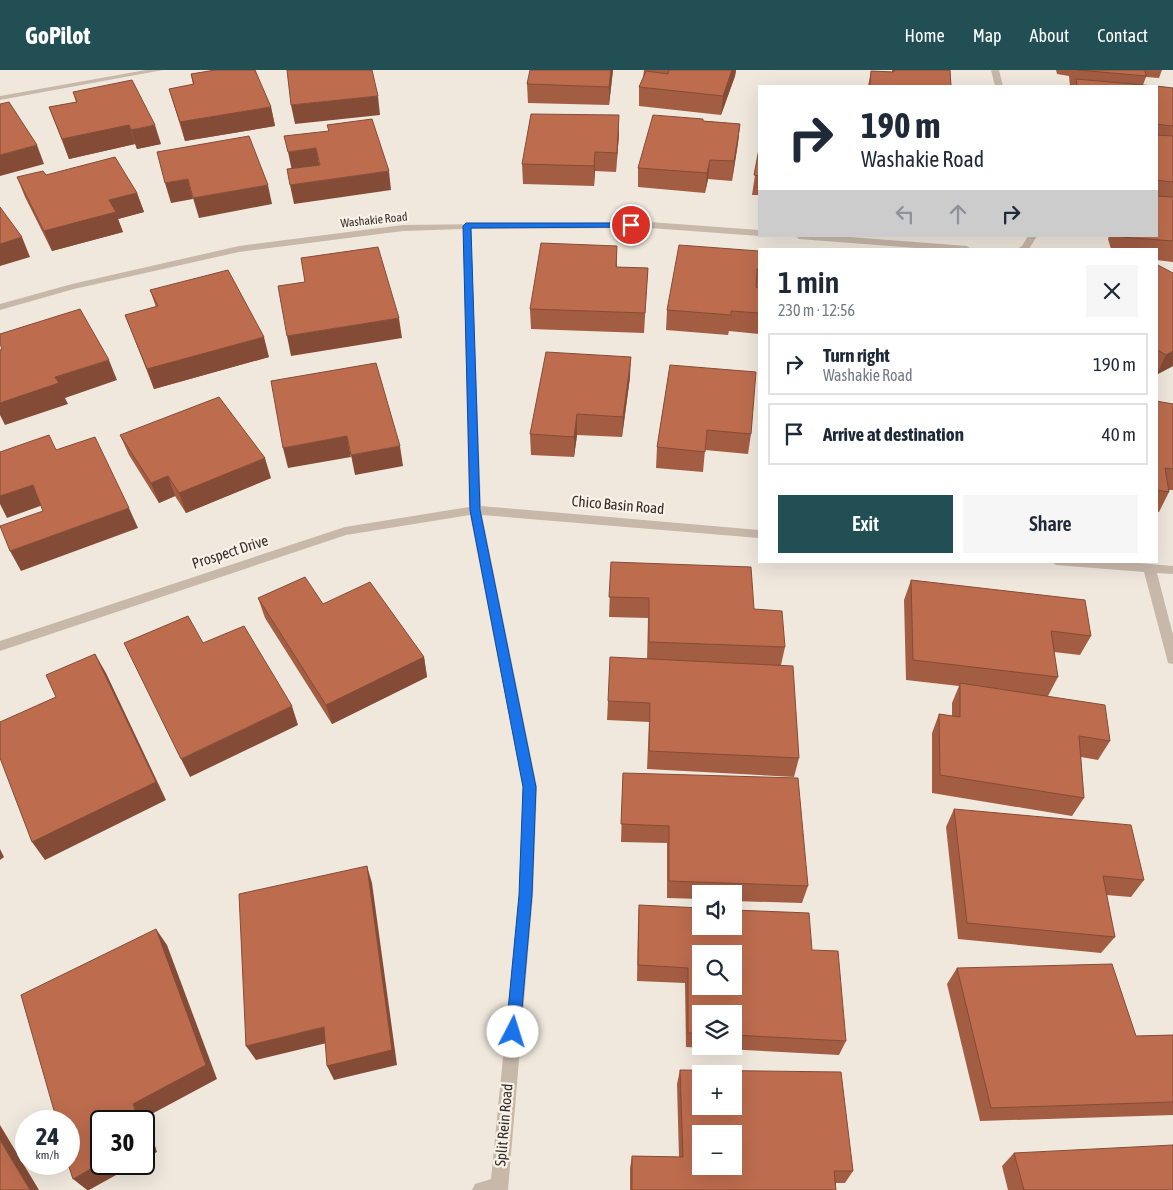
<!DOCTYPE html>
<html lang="en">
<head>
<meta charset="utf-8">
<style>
  body { margin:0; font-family:"Asap Condensed",sans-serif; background:#f6f6f7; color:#1f2937; height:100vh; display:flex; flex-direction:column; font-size:19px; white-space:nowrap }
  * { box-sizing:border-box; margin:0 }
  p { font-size:16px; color:#747a83 }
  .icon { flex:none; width:28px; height:28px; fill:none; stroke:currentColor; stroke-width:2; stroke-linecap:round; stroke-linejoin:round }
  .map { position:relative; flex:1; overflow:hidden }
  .drawer { position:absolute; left:758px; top:178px; width:400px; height:315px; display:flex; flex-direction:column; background:#fff; border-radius:0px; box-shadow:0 5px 20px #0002 }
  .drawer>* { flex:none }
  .guide { position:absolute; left:758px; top:15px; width:400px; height:152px; border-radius:0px; box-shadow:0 5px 20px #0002; background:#fff; color:#1f2937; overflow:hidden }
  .tools { position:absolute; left:692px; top:815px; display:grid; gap:10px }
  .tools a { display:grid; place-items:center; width:50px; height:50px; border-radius:0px; background:#fff; box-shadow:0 5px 20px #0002; font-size:25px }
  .speed { position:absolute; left:15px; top:1040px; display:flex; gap:10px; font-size:25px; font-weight:700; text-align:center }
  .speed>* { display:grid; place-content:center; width:65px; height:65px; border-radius:50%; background:#fff; box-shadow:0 5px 20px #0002; line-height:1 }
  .speed small { font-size:12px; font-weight:400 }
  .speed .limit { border:2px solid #111; border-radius:8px; background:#fff; color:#111 }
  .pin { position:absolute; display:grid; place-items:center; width:42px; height:42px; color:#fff; margin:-21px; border:2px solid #fff; border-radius:50%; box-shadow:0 1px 5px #0007 }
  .me { position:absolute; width:55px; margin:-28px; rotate:5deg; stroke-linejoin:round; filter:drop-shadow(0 0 4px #0008) }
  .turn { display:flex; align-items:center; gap:18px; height:105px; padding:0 20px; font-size:22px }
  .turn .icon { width:65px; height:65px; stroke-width:2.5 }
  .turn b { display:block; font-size:35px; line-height:42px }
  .lanes { display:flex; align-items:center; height:48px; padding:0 20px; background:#0003; justify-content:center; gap:25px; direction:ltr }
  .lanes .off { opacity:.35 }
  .round { display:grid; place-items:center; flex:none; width:52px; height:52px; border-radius:0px; background:#f6f6f7 }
  .overview { display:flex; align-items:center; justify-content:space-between; height:85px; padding:0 20px }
  h1 { font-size:30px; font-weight:600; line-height:38px }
  .button { display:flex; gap:10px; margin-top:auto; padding:10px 20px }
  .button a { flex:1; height:58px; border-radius:0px; background:#214f54; color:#fff; font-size:20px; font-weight:600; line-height:58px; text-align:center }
  .button a+a { background:#f6f6f7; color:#1f2937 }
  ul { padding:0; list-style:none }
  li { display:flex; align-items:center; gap:15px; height:62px; margin:0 10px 8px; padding:0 10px; border:2px solid #e0e1e3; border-radius:0px }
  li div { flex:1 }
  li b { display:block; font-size:19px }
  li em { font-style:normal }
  header { display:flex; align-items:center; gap:30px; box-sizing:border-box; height:70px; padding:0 25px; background:#214f54; color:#fff }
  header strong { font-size:24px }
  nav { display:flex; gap:28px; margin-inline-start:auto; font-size:18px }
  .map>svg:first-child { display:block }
</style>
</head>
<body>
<header>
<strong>GoPilot</strong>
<nav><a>Home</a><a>Map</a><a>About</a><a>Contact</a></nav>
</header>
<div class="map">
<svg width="1173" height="1120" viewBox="0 0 1173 1120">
  <rect width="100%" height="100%" fill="#f0e8dd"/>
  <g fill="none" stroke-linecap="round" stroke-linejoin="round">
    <g fill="#c8b8aa" fill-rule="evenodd">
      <path d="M146 0H163L0 30V26Z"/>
      <path d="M991 0H999L1003 16H995Z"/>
      <path d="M650 152 759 160V166L650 158 471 159 481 436 759 460V468L482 445 537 717 533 825 508 1120H472L475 1114 491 1109 519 825 523 717 470 445 346 465 0 581V571L345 457 469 437 463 159 403 161 239 182 74 219 0 240V234L72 214 239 176 403 155Z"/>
      <path d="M795 166H837L967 176 971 179H929L799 169Z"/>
      <path d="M1028 166H1037L1029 179H1017L1022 176Z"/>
      <path d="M1050 491H1116L1173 496V504L1157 503 1173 565V594L1168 593 1167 589 1144 502 1056 495Z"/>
    </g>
  </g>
  <g fill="#a35d43" fill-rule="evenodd">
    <path d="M613 0 609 35 528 33 527 14Z"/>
    <path d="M644 0H736L735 6 721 45 639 36V17L643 8Z"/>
    <path d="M892 0H950L951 16H868L871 1 892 2Z"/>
    <path d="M1056 0H1162L1159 8 1146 7 1143 15 1154 16H1070L1069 6 1057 4Z"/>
    <path d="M191 4 271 37 275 56 185 71 169 19 193 15Z"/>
    <path d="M1156 16 1173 18V192L1156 190V179H1111L1108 169 1109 166H1156Z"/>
    <path d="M73 22 161 74 137 79 135 74 69 89 49 37 76 32Z"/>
    <path d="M703 51 740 54 738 73 732 111 708 109 705 123 638 117V98Z"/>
    <path d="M619 64 616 102 595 101 594 116 523 114 522 94Z"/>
    <path d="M759 79V125H752Z"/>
    <path d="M46 105 137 123 144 142 118 149 123 162 52 181 25 127 17 107Z"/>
    <path d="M759 181V264L729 261 728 265 666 260 667 240Z"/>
    <path d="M1156 194 1173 296 1156 305Z"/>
    <path d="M617 197 648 198 644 263 531 259 530 239Z"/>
    <path d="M150 220 269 287 154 319 125 245 156 237Z"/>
    <path d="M670 295 751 364 748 384 705 380 703 402 656 398 657 377Z"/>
    <path d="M630 307 622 367 577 365 574 387 531 385 530 364Z"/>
    <path d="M1156 331 1173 334V420H1169V422L1159 442H1156Z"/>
    <path d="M120 365 271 408 186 443 175 426 159 433 129 385Z"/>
    <path d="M611 492 754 539 785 577 781 595 799 688 794 707 647 699 649 652 607 650 608 631 647 589 648 548 609 547Z"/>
    <path d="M911 510 1091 566 1080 585 1054 582 1058 607 1048 626 1110 671 1098 690 1081 687 1084 728 1072 746 932 723V663L939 644 952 646V633L959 616 906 610 904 530Z"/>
    <path d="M258 528 323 534 424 587 427 607 332 654 265 548Z"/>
    <path d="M623 703 808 816 802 833 734 831V824H701V829L667 828V773L621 772Z"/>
    <path d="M954 739 1144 810 1131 827 1106 825 1115 867 1101 883 958 869 946 757Z"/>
    <path d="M639 835 812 880 846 971 839 985 686 977 685 913 637 911 638 852ZM701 944H734V976H701Z"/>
    <path d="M957 898 1136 966 1173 965V1045L980 1051 947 914Z"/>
    <path d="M680 1000 853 1101 845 1113H836V1120H630V1098L632 1086 679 1087 677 1014Z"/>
    <path d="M1014 1083 1173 1120H1008L1002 1096Z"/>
  </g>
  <g fill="#844c37">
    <path d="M611 0H613L609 35V17Z"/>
    <path d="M732 0H736L735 6 721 45 723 26Z"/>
    <path d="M378 26 380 45 295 54 291 35Z"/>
    <path d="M271 37 275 56 185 71 180 52Z"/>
    <path d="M619 45V64L616 102Z"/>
    <path d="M740 54 738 73 732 111 734 91Z"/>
    <path d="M129 55 135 74 69 89 62 69Z"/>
    <path d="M155 55 161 74 137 79 131 60Z"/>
    <path d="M37 75 44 94 0 106V85Z"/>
    <path d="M316 78 320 98 292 101 288 82Z"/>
    <path d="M595 82V101L594 116V96Z"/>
    <path d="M710 90 708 109 705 123 707 103Z"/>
    <path d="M389 101 391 120 294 134 290 115Z"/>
    <path d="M188 109 193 129 171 133 165 113Z"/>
    <path d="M268 115 272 134 199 148 193 128Z"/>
    <path d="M137 123 144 142 118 149 123 162 52 181 44 161 109 130Z"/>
    <path d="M22 167 30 187 0 196V174Z"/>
    <path d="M617 176V196L615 217 616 197Z"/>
    <path d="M399 248 402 268 291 286 287 266Z"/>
    <path d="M264 267 269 287 154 319 147 299Z"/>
    <path d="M1173 281V296L1156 305 1166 285Z"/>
    <path d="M631 287 630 307 622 367 623 347Z"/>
    <path d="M109 290 117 310 65 328 68 334 5 355 0 345V333L55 307Z"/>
    <path d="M577 344V365L574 387V367Z"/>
    <path d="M347 366 351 387 288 398 283 378Z"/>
    <path d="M400 376 403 396 355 405 351 385Z"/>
    <path d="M265 388 271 408 186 443 179 423Z"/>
    <path d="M168 406 175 426 159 433 151 413Z"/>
    <path d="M33 415 43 435 7 448 0 434V426Z"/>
    <path d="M129 438 138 458 21 501 10 481Z"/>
    <path d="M95 584 106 603 166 730 45 790 32 772Z"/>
    <path d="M424 587 427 607 332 654 326 635Z"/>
    <path d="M292 636 298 655 190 707 181 689Z"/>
    <path d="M0 779 4 787 0 790Z"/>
    <path d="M367 796 372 813 397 995 334 1010 327 996Z"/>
    <path d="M156 859 167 875 217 1009 146 1047 157 1082 144 1089V1051H139L133 1034Z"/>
    <path d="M324 957 331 972 256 990 246 976Z"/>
    <path d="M0 1055 39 1120H30L0 1070Z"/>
    <path d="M101 1093V1094H136L89 1120H87L73 1109Z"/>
  </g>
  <g fill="#bd6c4e" stroke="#844c37" fill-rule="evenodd">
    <path d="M215 0H255L271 37 180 52 169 19 194 14 191 4Z"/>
    <path d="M287 0H372L378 26 291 35Z"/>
    <path d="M530 0H611L609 17 527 14Z"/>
    <path d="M669 0H732L723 26 639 17 646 1 668 4Z"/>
    <path d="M894 0H950L951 16H870L871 1 894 2Z"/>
    <path d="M1078 0H1145L1146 6Z"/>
    <path d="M1076 9 1154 16H1077Z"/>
    <path d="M132 10 155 55 131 60 129 55 62 69 49 37 77 32 73 22Z"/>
    <path d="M1156 16 1173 18V56L1156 54Z"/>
    <path d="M9 32 37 75 0 85V34Z"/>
    <path d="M531 44 619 45 617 83 595 82 594 96 522 94Z"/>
    <path d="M653 45 703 49V51L740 54 734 91 710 90 707 103 638 98Z"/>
    <path d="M372 49 389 101 290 115 287 99 320 95 316 78 288 82 284 66 329 61 327 55Z"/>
    <path d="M1156 65 1173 66V112L1156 110Z"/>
    <path d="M249 66 268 115 193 128 188 109 165 113 157 82Z"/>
    <path d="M759 79V106L754 105Z"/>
    <path d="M115 87 137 123 109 130 116 142 44 161 17 107 43 101 46 105Z"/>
    <path d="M1156 126 1173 127V171L1121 167V166H1156Z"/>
    <path d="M0 137 22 167 0 174Z"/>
    <path d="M541 173 617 176 616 197 648 198 645 243 530 239Z"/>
    <path d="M679 175 759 181V199H757L756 217 759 218V243L731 241V245L667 240Z"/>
    <path d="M378 177 399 248 287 266 278 216 305 212 301 188Z"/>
    <path d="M1156 194 1173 203V281L1166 285 1156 279Z"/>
    <path d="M228 200 264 267 147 299 125 245 158 236 150 220Z"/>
    <path d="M80 239 109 290 55 307 59 313 0 333V280L2 279 0 274V264Z"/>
    <path d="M546 282 631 287 623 347 577 344 574 367 530 364Z"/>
    <path d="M376 293 400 376 351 385 347 366 283 378 271 311Z"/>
    <path d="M670 295 756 302 751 364 707 360 705 382 657 377Z"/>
    <path d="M219 327 265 388 179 423 168 406 151 413 120 365Z"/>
    <path d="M1156 331 1173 334V399L1165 398 1169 422 1156 420Z"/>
    <path d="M49 365 56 380 95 367 129 438 10 481 0 456 43 441 33 415 0 426V382Z"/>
    <path d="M611 492 751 497 754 539 782 541 785 577 649 572V528L609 527Z"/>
    <path d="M305 507 323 534 370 512 424 587 326 635 258 528Z"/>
    <path d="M911 510 1085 530 1091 566 1051 561 1058 607 913 590Z"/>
    <path d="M188 546 203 573 244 556 292 636 181 689 124 573Z"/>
    <path d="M95 584 156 712 32 772 0 688V652L56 627 46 605Z"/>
    <path d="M610 587 793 596 799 688 649 681 650 633 608 631Z"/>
    <path d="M960 613 1105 635 1110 671 1079 666 1084 728 940 705 939 644 960 647Z"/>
    <path d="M623 703 798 708 808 816 669 811V756L621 754Z"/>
    <path d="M954 739 1131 755 1144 810 1103 806 1115 867 967 853Z"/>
    <path d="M367 796 392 980 327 996 324 957 246 976 239 824Z"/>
    <path d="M639 835 701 838V856H734V840L809 843 812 880 838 881 846 971 734 965V944H701V963H688V898L638 895ZM701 884H734V916H701Z"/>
    <path d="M156 859 206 995 133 1034 139 1051H101V1093L73 1109 68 1094 69 1051H57L21 925Z"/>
    <path d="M1112 894 1136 966 1173 965V1032L991 1038 957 898Z"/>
    <path d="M680 1000 841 1002 853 1101H834L836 1120H632V1086L683 1087ZM701 1004H734V1036H701ZM701 1064H734V1096H701Z"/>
    <path d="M0 1070 30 1120H0Z"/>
    <path d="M1173 1075V1120H1024L1014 1083Z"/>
  </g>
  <path fill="#1a73e8" stroke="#114b97" d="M631 153H634V157L471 158 480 440 536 717 532 825 520 962 518 967 513 969 508 967 506 962 519 825 523 717 470 440 463 156 466 153Z"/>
  <g text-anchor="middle" stroke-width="4.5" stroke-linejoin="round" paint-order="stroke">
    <g font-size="12" fill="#362d29" stroke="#f8f2e9">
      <text transform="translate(374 150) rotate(-6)" y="4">Washakie Road</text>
    </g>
    <g font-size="15" fill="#362d29" stroke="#f8f2e9">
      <text transform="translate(618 435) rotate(5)" y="5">Chico Basin Road</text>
      <text transform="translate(230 482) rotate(-18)" y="5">Prospect Drive</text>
      <text transform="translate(504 1055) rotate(-85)" y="5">Split Rein Road</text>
    </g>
  </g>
</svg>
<div class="tools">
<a><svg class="icon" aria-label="sound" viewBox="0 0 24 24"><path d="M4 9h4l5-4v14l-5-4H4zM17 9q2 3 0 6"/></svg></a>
<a><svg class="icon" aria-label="search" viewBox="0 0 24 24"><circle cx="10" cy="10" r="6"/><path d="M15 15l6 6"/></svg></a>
<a><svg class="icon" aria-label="layers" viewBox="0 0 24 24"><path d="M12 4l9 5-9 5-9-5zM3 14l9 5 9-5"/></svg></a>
<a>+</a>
<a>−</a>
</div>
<div class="speed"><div>24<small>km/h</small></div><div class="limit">30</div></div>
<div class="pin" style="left:631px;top:155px;background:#d93025"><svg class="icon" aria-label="arrive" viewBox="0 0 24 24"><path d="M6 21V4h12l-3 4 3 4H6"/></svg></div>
<svg class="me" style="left:513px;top:962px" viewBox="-20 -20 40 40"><circle r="19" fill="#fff"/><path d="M0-13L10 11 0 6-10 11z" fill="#1a73e8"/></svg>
<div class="guide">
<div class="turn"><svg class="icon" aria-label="right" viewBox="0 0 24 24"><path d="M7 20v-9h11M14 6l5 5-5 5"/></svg><div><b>190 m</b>Washakie Road</div></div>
<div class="lanes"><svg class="icon off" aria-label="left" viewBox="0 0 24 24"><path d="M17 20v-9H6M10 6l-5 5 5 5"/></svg><svg class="icon off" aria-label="ahead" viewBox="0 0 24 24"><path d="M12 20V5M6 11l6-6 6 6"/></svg><svg class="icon" aria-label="right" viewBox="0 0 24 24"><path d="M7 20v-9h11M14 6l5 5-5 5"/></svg></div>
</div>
<section class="drawer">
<div class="overview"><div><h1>1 min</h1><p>230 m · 12:56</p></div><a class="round"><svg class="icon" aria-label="close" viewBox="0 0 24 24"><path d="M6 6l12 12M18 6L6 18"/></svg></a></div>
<ul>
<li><svg class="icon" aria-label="right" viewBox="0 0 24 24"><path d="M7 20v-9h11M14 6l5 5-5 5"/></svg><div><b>Turn right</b><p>Washakie Road</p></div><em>190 m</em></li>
<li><svg class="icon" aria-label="arrive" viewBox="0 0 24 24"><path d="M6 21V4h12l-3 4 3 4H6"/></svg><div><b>Arrive at destination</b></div><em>40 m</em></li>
</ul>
<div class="button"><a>Exit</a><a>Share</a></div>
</section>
</div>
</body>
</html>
